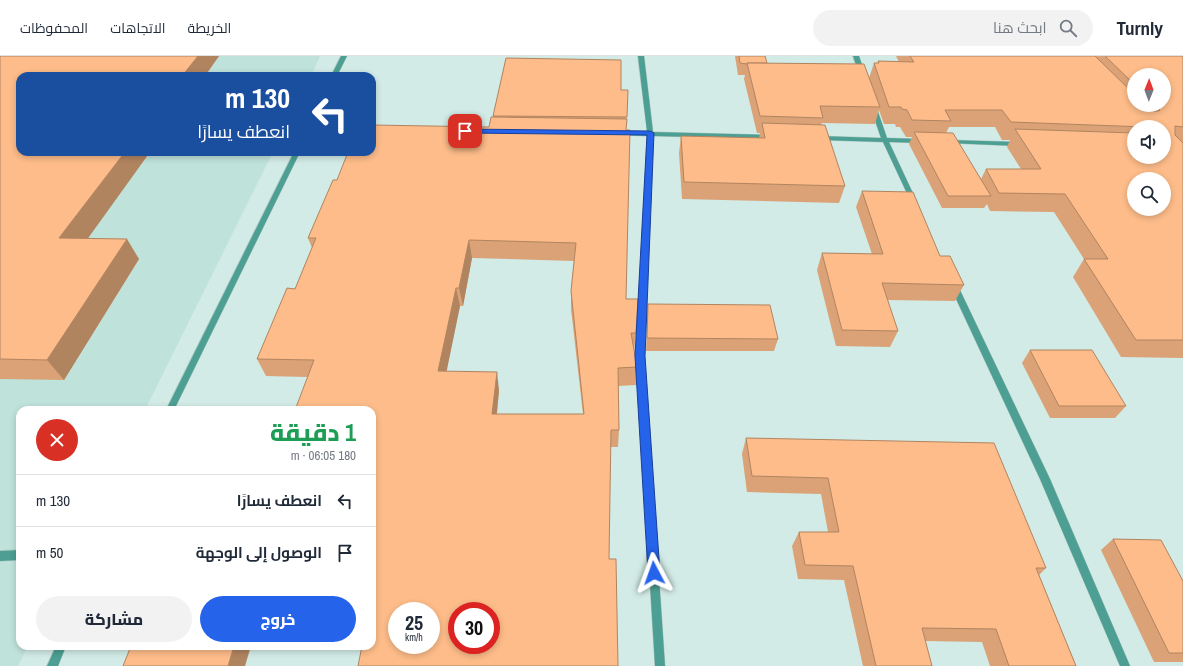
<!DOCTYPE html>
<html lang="ar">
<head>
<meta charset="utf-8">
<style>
  body { margin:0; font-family:"Archivo Narrow",Cairo,sans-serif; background:#f2f2f3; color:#1f2937; direction:rtl; height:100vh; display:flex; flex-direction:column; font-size:15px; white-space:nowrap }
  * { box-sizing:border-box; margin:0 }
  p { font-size:13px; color:#747a83 }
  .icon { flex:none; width:22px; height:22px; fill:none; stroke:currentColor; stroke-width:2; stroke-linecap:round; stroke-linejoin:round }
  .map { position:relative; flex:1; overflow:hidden; direction:ltr }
  .panel { position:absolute; left:16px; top:350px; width:360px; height:244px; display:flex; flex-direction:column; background:#fff; border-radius:12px; box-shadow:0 2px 6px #0003; direction:rtl }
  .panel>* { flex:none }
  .hud { position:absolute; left:16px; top:16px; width:360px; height:84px; border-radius:12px; box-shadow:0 2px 6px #0003; direction:rtl; background:#1a4fa0; color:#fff; overflow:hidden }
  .needle { width:26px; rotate:1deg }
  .buttons { position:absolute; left:1127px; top:12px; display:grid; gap:8px }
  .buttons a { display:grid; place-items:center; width:44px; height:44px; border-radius:50%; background:#fff; box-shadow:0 2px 6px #0003; font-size:20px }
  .speed { position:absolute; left:388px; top:546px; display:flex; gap:8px; font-size:20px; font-weight:700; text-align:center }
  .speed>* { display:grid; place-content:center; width:52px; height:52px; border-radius:50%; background:#fff; box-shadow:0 2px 6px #0003; line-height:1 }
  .speed small { font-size:10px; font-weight:400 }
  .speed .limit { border:6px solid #d22; background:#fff; color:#111 }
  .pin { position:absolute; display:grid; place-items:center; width:34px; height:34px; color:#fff; margin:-17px; border-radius:8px; box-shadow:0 2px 6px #0006 }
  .me { position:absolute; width:44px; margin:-22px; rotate:356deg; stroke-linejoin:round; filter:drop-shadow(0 0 3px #0008) }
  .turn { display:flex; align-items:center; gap:14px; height:84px; padding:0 20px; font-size:18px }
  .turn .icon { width:52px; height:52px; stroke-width:2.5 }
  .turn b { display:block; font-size:28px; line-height:34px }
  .round { display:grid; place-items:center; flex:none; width:42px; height:42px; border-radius:21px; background:#f2f2f3 }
  .summary { display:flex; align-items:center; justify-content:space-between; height:68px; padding:0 20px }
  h1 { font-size:24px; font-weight:800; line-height:30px; color:#1e9e55 }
  .cta { display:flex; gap:8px; margin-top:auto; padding:8px 20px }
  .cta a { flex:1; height:46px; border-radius:24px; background:#2563eb; color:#fff; font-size:16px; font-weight:800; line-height:46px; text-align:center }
  .cta a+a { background:#f2f2f3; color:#1f2937 }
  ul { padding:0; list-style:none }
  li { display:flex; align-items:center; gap:12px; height:52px; padding:0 20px; border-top:1px solid #e0e1e3 }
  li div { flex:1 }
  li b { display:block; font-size:15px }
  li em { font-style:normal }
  header { display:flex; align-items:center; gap:24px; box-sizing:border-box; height:56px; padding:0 20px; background:#fff; border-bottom:1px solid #e0e1e3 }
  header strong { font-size:19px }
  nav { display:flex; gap:22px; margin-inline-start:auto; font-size:14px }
  .search { width:280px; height:36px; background:#f2f2f3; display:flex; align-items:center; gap:10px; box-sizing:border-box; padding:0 14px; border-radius:22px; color:#747a83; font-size:15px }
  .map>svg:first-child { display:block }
</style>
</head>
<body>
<header>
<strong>Turnly</strong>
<div class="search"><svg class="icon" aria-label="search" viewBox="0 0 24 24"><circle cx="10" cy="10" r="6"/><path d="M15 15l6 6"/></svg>ابحث هنا</div>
<nav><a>الخريطة</a><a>الاتجاهات</a><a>المحفوظات</a></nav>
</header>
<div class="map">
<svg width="1183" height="610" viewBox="0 0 1183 610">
  <rect width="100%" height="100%" fill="#d2ebe6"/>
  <path fill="#bfe2db" d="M0 0H320L311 20H20V96H273L145 354H20V590H28L18 610H0Z"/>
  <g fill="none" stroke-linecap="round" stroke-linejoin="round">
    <g stroke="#b2c8c3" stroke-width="1">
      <g id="minor">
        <path d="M341 0H347L337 20H331Z"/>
        <path d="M638 0H644L653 76 769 79 772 81 769 83 653 80 644 300 665 610H655L636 300 647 80 619 79 616 77 619 75 647 76Z"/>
        <path d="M853 0H859L865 18 864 19 859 18Z"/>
        <path d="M871 49 876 50 887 82 921 83 924 85 921 87 889 86 917 146 916 147 914 148 911 146 883 86 819 84 816 82 819 80 881 82 870 50Z"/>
        <path d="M949 84 1019 86 1022 88 1019 90 947 87V85Z"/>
        <path d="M294 96H300L174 354H166Z"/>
        <path d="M954 227 958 230 1050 423 1130 610H1120L1040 423 950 230Z"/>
        <path d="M20 494V504L0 505V495Z"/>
        <path d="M56 590H66L58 610H47Z"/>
      </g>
    </g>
    <use href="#minor" fill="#4c9f92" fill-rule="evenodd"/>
  </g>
  <g fill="#daa276" fill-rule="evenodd">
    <path d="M0 0H219L88 182 139 203 64 324 0 323Z"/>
    <path d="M735 0H765L767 7 869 22 874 7H878V5L899 6 896 0H1183V302L1121 301 1073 221 1084 203 1054 156 990 155 987 148 984 152H942L909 88 912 81H906L900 71H896L895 68H884L879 54 875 68 822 67 821 69 845 130 839 147 682 143 679 97 681 80 759 82 760 77H757L744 23 745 19H738ZM1134 19 1164 49H1134ZM949 71H995L1002 84H1010L1007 91 1021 113H986L981 123 946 77ZM1134 71H1164L1134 101Z"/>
    <path d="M621 34H628L626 74V243L636 277 634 295 637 311 636 329 618 330 619 374 618 391H611L372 590V354L307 321 266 320 257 303 295 233 312 192 308 182 337 124 489 71 493 61V60ZM472 202 574 205 571 235V253L583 358H497L499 334 446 315 460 250H463Z"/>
    <path d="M862 135 940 200 964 229 955 245 887 244 898 275 890 291 836 290 817 214 822 197 872 198 856 151Z"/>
    <path d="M648 248 778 283 774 295H646Z"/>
    <path d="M1030 294 1126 350 1115 362H1050L1022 307Z"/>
    <path d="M746 382 1046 512 1039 519 1076 610H990L982 586 925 585 932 610H863L844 524 798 523 792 490 799 476H828L821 438 747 436 742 398Z"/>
    <path d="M1113 483 1183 525V606H1154L1101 494Z"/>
  </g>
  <g fill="#b18460">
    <path d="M198 0H219L205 20H182Z"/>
    <path d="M125 96H150L73 203 59 182Z"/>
    <path d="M127 183 139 203 64 324 47 304Z"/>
    <path d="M469 184 472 202 463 250 459 232Z"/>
    <path d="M456 232 460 250 443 333 438 315Z"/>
    <path d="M497 316 499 334 495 375 492 358Z"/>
    <path d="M234 590H251L245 610H228Z"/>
  </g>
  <g fill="#fdbc89" stroke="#b18460" fill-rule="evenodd">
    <path d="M0 0H198L182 20H20V96H125L59 182 127 183 47 304 0 303Z"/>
    <path d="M739 0H765L767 7H747V8L740 7Z"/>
    <path d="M910 0H1095L1134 38V49H1145L1151 55H1158L1160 54 1155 49H1164V19H1134V28L1105 0H1183V71L1175 70V79L1183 87V284H1136L1084 203H1108L1065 138 999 137 986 113H1041L1015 73 1134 77V101H1164V71H1146L1011 66 1002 54H945L951 65 912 64 907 54 902 53 901 51H889L874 7H879L878 5 914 6ZM1134 123H1164V153H1134Z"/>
    <path d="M506 2 621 4V34H628L627 61 493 60Z"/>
    <path d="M747 7 864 8 880 51 820 50 823 62 760 60Z"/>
    <path d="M491 61 627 63 626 74H630L626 243H638L636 277H631L637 311 618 312 619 374H611L609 503H616L618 610H358L362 590H372V354H295L314 304 257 303 287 232 295 233 316 182H308L333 124H337L348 96H372V69L489 71ZM469 184 576 187 571 235 584 358H492L497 316 438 315 456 232H459ZM397 555H431V589H397ZM457 555H491V589H457Z"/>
    <path d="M762 67 825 69 845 130 684 126 681 80 765 82Z"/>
    <path d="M914 76 953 77 991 140H948Z"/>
    <path d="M862 135 913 136 940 200H950L964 229 882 227 898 275 842 274 822 197 883 198Z"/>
    <path d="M648 248 770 249 778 283 647 282Z"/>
    <path d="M1030 294H1092L1126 350H1059Z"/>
    <path d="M746 382 994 387 1046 512H1036L1076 610H1009L996 573 922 572 932 610H876L853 510 805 509 799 476H839L828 422 752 420Z"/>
    <path d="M1113 483 1161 484 1183 525V597H1169Z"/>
    <path d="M131 590H234L228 610H123Z"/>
  </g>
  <path fill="#2563eb" stroke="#184099" d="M462 73 650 75 654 77 645 300 660 517 658 521 654 522 650 521 648 517 635 300 647 79 465 77 462 76Z"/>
</svg>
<div class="buttons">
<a><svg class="needle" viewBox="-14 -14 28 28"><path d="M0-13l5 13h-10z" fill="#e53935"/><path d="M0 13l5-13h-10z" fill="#747a83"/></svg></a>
<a><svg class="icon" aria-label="sound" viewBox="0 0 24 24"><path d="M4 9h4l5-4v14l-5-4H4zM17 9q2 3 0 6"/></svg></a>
<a><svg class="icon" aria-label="search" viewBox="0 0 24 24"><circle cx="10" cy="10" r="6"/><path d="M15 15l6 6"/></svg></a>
</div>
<div class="speed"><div>25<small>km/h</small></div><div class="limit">30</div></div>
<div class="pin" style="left:465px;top:75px;background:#d93025"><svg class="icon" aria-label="arrive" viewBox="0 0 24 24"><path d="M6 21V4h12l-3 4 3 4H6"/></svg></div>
<svg class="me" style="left:654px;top:517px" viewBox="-20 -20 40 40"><path d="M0-17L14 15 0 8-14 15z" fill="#2563eb" stroke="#fff" stroke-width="4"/></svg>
<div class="hud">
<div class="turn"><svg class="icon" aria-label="left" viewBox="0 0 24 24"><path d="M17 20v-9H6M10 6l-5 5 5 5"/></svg><div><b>130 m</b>انعطف يسارًا</div></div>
</div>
<section class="panel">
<div class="summary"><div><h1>1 دقيقة</h1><p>180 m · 06:05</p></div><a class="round" style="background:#d93025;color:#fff"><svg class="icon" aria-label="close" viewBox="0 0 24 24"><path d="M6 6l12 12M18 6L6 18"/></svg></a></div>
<ul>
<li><svg class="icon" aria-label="left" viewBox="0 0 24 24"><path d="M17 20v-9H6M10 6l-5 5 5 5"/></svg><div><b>انعطف يسارًا</b></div><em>130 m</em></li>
<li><svg class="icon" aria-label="arrive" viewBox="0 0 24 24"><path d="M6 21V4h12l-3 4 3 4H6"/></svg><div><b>الوصول إلى الوجهة</b></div><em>50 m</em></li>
</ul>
<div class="cta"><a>خروج</a><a>مشاركة</a></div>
</section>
</div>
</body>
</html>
